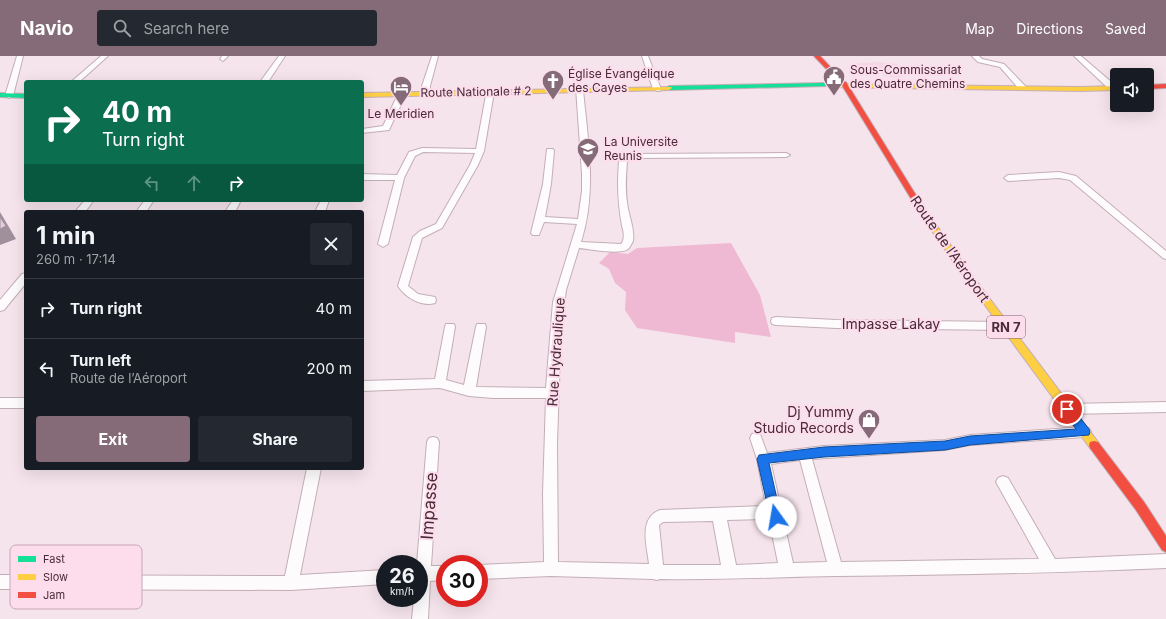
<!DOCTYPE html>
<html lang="en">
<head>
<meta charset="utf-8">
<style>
  body { margin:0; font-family:Inter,sans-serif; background:#242831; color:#f1f3f6; height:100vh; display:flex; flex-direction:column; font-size:15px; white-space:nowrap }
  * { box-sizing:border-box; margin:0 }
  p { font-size:13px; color:#9ea1a6 }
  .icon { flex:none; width:22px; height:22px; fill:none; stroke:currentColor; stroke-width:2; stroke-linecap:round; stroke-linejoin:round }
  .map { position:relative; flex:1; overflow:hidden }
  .sheet { position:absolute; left:24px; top:154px; width:340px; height:260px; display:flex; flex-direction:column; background:#171b24; border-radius:4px; box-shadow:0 4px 16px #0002 }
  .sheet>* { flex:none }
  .top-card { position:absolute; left:24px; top:24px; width:340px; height:122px; border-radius:4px; box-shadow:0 4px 16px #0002; background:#0b6e4f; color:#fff; overflow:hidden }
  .buttons { position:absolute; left:1110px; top:12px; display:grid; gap:8px }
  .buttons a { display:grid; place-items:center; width:44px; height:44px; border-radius:4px; background:#171b24; box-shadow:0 4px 16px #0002; font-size:20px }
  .speed { position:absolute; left:376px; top:499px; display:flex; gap:8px; font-size:20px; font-weight:700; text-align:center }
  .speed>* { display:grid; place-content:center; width:52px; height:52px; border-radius:50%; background:#171b24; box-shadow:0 4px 16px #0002; line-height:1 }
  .speed small { font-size:10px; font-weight:400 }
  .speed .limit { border:6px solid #d22; background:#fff; color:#111 }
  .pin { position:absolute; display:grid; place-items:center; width:34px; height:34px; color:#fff; margin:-17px; border:2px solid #fff; border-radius:50%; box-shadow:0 1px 4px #0007 }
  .me { position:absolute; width:44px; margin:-22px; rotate:347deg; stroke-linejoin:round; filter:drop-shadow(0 0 3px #0008) }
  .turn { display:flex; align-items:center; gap:14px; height:84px; padding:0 12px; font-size:18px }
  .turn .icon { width:52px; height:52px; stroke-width:2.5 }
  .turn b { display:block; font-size:28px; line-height:34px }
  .lanes { display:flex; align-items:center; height:38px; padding:0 12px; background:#0003; justify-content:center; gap:20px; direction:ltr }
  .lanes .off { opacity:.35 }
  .round { display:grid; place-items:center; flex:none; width:42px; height:42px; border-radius:4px; background:#242831 }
  .summary { display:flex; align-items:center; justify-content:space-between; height:68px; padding:0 12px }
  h1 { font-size:24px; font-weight:700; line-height:30px }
  .primary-button { display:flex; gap:8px; margin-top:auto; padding:8px 12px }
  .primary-button a { flex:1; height:46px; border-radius:4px; background:#856b77; color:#fff; font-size:16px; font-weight:700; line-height:46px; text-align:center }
  .primary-button a+a { background:#242831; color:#f1f3f6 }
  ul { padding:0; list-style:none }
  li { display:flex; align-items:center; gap:12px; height:60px; padding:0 12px; border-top:1px solid #363941 }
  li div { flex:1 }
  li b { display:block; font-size:15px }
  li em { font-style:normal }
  header { display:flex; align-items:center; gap:24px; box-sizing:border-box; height:56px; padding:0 20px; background:#856b77; color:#fff }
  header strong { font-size:19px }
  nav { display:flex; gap:22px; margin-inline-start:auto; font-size:14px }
  .search { width:280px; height:36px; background:#242831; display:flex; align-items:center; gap:10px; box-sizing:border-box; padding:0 14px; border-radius:4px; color:#9ea1a6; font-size:15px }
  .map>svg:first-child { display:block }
</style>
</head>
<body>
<header>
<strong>Navio</strong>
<div class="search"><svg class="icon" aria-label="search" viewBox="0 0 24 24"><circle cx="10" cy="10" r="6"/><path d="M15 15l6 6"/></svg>Search here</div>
<nav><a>Map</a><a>Directions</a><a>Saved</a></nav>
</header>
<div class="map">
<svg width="1166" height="563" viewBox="0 0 1166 563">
  <rect width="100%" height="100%" fill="#f6e4ec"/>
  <path fill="#f3d7e3" d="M875 6 897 8 900 15H899L901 22 883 20 882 17 858 15 851 8Z"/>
  <path fill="#efb9d3" d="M731 187 760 239 771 281 735 276V287L637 272 625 254 626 236 615 227 609 213 599 207 610 196 628 198 637 192Z"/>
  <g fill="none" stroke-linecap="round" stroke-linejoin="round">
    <g stroke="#c3aeb8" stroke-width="2">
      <g id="street">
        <path d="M17 0H23L13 40 9 42 5 40Z"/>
        <path d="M101 0H108L79 26H71Z"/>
        <path d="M222 0H228L223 5 220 3Z"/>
        <path d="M279 0H285L268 26H260Z"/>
        <path d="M432 0H438L430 30V38L426 40 422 38V30Z"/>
        <path d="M642 0H648L661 33 660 35H657L653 33Z"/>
        <path d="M972 0H979L982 3 1004 8 1027 32 1023 34H1020L1000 11 978 6Z"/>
        <path d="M1074 0H1081L1116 30V34H1110Z"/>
        <path d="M576 32H582L583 34C588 85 597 136 581 186L621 188C625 184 624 176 622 170 618 148 617 128 619 105L627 98 786 97 790 99 786 101 632 102 627 106C626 119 625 132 627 146 628 158 635 173 633 185 632 187 630 191 628 193 620 199 589 193 579 192L566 234 561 272 557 387 558 506 649 508C647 490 638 462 660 454L766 450 757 403 750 382 752 378 756 377 760 378 767 397 824 390 945 384 970 379 1085 371 1089 372 1091 376 1089 380 1085 381 970 389 945 394 812 403 841 506 1039 503 996 426 998 422 1003 420 1008 422 1055 503 1166 498V512C1056 517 946 519 836 520 777 521 719 524 660 523L657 524 653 523 551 520 479 523V509L544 506 543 438 546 342H493L469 340 440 332 362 335V325L435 323 445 271 446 268H454L455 271 446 324 464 329 476 271 477 268H485L486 271 476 331 546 332 553 246 577 168 544 166 539 179H533L531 177 543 128 547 93H553L554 95 551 128 545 161 578 163 582 135V118ZM800 404 827 506 793 507 771 408ZM769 463 778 507 736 509 727 464ZM713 465 721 509H663L659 469 663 466Z"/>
        <path d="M487 34H490L494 36 484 95 478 109 442 172 422 182 408 230 418 238 435 241 436 244 435 247C421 251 405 241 398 230L413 181 420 175 436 168 470 109 475 97 423 96 415 100 404 122 388 188 383 191 378 188 395 124H362V118L397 119 409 96 422 92 476 93Z"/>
        <path d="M399 36H405L406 38 389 74 362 77V73L383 70Z"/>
        <path d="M1059 116 1076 120 1166 195V203L1163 202 1070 124 1059 122 1008 125 1004 122 1008 119Z"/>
        <path d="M85 144H94L85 156H75Z"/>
        <path d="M145 144H154L146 156H136Z"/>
        <path d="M233 144H241L235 156H225Z"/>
        <path d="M321 144H329L325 156H315Z"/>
        <path d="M26 217V227L4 254 0 255V244L22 218Z"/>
        <path d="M776 261 836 264 1005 266 1009 267 1010 270 1009 273 1005 274 836 272 776 269 772 268 771 265 772 262Z"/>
        <rect x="0" y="342" width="26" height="10"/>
        <path d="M1166 346V356L1067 358 1063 357 1061 353 1063 349 1067 348Z"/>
        <path d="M433 381 437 382 439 386 431 510H445V524L430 525 428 563H412L414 542H419V508H417L427 386 429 382Z"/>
        <path d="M307 412H321L300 519 385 514V528L291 534 0 533V519L285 520Z"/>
      </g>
    </g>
    <g stroke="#c3aeb8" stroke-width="2">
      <g id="fast">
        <path d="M825 27 828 29 827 30 669 34 666 32 669 30Z"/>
        <path d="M0 37 26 38V42L0 41Z"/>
      </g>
    </g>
    <g stroke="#c3aeb8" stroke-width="2">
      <g id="slow">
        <path d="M832 28 1081 31 1117 30V34L1081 35 830 31V29Z"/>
        <path d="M671 31 672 32 669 34 362 41V37Z"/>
        <path d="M931 170H937L971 218 1098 386 1099 389 1098 392 1094 393 1090 392 965 222 930 172Z"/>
      </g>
    </g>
    <g stroke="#c3aeb8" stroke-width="2">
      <g id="jam">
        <path d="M814 0H820L837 18V20H833Z"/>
        <path d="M841 25 846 26 914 136 938 172 937 174H931L918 154 840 26Z"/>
        <path d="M1166 28V32L1147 33V29Z"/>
        <path d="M1094 385 1098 386 1144 446 1166 480V496L1162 494 1136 454 1090 392 1089 389 1090 386Z"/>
      </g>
    </g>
    <use href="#street" fill="#fefbfc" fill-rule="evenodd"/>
    <use href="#fast" fill="#16e098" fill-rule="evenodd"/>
    <use href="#slow" fill="#ffcf43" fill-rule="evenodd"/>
    <use href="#jam" fill="#f24e42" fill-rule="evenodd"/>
  </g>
  <path fill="#a0909c" d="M0 156 16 183 0 189Z"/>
  <path fill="#e5cddf" stroke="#a0909c" d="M0 161 6 170 0 173Z"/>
  <path fill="#1a73e8" stroke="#114b97" d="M1067 349 1071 350 1089 373 1090 376 1089 379 970 389 945 394 824 401 769 407 781 461 780 465 776 466 772 465 770 461 757 403 759 399 824 391 945 385 970 380 1076 373 1062 353 1063 350Z"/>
  <defs>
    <g id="civic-pin" transform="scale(1.15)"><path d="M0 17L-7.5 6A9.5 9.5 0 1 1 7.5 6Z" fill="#856b77" stroke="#fdddeb"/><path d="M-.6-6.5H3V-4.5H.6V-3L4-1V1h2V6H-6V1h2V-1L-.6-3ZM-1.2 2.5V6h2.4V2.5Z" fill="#fff"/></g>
    <g id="church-pin" transform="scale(1.15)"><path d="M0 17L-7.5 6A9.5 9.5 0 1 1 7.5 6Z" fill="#856b77" stroke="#fdddeb"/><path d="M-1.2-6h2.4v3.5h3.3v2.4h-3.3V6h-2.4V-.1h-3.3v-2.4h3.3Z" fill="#fff"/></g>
    <g id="hotel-pin" transform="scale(1.15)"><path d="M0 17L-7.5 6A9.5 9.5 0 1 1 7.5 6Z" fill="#856b77" stroke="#fdddeb"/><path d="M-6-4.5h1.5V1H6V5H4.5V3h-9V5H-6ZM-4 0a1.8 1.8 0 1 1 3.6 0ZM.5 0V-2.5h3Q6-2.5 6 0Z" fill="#fff"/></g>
    <g id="school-pin" transform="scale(1.15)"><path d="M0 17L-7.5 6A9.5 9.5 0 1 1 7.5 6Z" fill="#856b77" stroke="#fdddeb"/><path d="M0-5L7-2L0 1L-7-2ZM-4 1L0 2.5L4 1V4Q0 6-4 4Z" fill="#fff"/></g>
    <g id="shop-pin" transform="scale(1.15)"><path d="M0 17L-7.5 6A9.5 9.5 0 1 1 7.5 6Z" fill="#856b77" stroke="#fdddeb"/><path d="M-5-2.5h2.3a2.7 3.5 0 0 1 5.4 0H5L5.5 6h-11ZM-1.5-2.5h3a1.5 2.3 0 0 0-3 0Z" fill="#fff"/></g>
  </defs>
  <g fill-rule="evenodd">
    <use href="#civic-pin" x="834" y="21"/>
    <use href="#church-pin" x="553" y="25"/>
    <use href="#hotel-pin" x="401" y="31"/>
    <use href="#school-pin" x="588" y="93"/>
    <use href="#shop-pin" x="869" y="364"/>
  </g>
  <g text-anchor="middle" stroke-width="4" stroke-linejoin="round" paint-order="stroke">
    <g font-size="12" fill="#482a38" stroke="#fdddeb" text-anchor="start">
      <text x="850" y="18">Sous-Commissariat<tspan x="850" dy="14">des Quatre Chemins</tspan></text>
      <text x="568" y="22">Église Évangélique<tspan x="568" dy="14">des Cayes</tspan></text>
      <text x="401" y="62" text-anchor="middle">Le Meridien</text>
      <text x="604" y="90">La Universite<tspan x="604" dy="14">Reunis</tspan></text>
    </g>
    <g font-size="12" fill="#482a38" stroke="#fdddeb">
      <text transform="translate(476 36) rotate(-1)" y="4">Route Nationale # 2</text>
    </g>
    <rect fill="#fdddeb" stroke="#7e606e" stroke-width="1" x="987" y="260" width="38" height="22" rx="3"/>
    <g font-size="13" font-weight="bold" fill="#482a38">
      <text x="1006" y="276">RN 7</text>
    </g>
    <g font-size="14" fill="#482a38" stroke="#fdddeb">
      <text transform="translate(950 193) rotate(55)" y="5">Route de l’Aéroport</text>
      <text x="891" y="273">Impasse Lakay</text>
      <text transform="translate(556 296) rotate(-86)" y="5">Rue Hydraulique</text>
    </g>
    <g font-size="14" fill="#482a38" stroke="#fdddeb" text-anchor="end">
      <text x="854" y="361">Dj Yummy<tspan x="854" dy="16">Studio Records</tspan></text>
    </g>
    <g font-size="17" fill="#482a38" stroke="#fdddeb">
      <text transform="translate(429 450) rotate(-86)" y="6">Impasse</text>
    </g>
  </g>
  <rect x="10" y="489" width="132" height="64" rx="6" fill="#fdddeb" stroke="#c7a7b5" stroke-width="1"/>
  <rect x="18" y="500" width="18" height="6" fill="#16e098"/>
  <rect x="18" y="518" width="18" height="6" fill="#ffcf43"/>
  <rect x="18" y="536" width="18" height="6" fill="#f24e42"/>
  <g font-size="11" fill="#482a38">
    <text x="43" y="507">Fast</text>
    <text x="43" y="525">Slow</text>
    <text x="43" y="543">Jam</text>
  </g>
</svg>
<div class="buttons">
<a><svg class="icon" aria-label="sound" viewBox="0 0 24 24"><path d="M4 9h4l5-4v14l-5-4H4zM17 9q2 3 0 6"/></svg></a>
</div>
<div class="speed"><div>26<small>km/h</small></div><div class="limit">30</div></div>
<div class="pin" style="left:1067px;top:353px;background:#d93025"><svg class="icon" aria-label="arrive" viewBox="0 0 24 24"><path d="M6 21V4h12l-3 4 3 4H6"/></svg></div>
<svg class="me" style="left:776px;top:461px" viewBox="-20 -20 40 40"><circle r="19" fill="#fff"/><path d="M0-13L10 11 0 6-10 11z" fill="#1a73e8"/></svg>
<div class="top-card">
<div class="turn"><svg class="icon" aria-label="right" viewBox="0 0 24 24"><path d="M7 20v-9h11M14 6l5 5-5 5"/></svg><div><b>40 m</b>Turn right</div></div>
<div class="lanes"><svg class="icon off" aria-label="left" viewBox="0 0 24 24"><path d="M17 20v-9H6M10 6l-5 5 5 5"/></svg><svg class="icon off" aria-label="ahead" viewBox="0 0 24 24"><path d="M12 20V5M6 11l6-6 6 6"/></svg><svg class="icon" aria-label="right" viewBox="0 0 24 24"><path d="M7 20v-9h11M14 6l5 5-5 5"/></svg></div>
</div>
<section class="sheet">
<div class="summary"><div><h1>1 min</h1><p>260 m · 17:14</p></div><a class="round"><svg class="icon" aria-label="close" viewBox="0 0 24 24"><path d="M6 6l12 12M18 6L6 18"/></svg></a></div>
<ul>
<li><svg class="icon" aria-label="right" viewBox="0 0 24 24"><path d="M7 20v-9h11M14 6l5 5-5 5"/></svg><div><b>Turn right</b></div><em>40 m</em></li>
<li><svg class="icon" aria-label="left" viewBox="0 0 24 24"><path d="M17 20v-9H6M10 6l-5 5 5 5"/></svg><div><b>Turn left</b><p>Route de l’Aéroport</p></div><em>200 m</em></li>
</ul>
<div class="primary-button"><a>Exit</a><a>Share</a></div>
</section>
</div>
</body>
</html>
